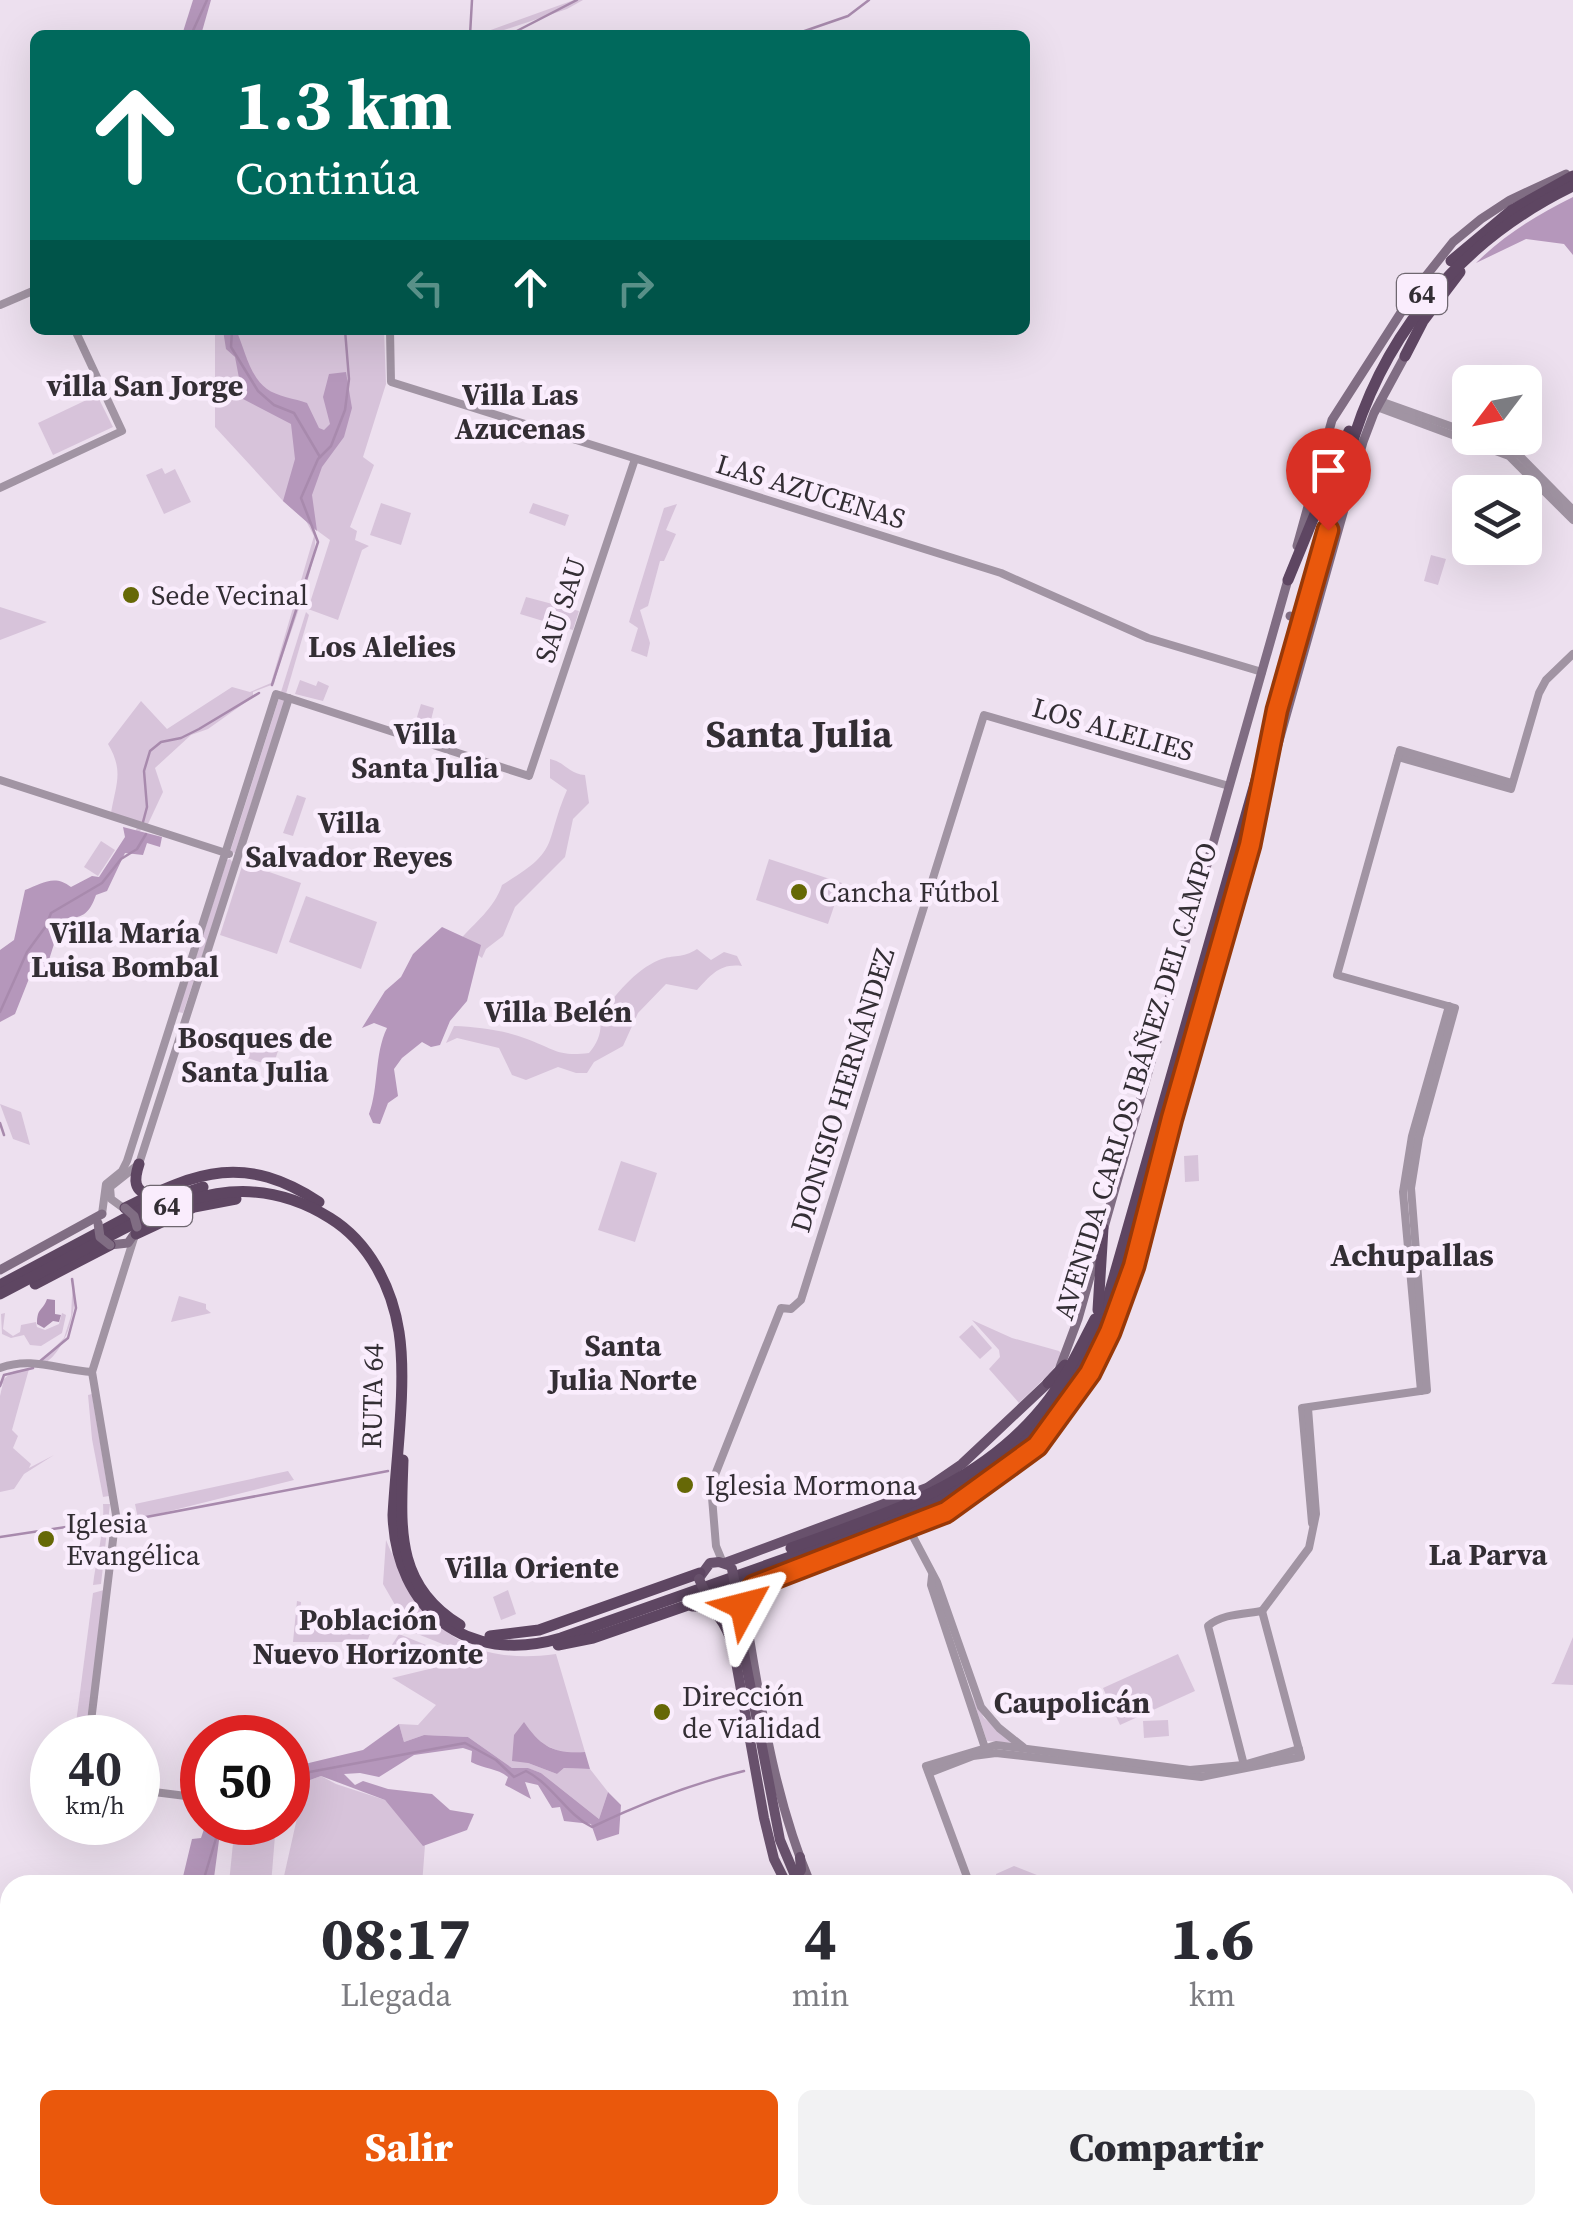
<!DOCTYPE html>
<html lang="es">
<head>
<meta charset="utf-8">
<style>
  body { margin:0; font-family:"Source Serif 4",serif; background:#f2f2f3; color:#2b2b33; height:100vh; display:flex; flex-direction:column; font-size:38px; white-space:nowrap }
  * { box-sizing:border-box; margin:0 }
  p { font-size:32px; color:#7c7c81 }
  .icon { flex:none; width:55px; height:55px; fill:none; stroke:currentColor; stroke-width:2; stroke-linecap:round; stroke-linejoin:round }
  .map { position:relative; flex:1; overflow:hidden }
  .side { position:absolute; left:0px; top:1875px; width:1575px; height:350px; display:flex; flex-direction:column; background:#fff; border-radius:30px 30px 0 0; box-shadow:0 10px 40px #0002 }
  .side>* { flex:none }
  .top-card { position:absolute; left:30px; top:30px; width:1000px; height:305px; border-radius:15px; box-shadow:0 10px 40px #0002; background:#00695c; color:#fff; overflow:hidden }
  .needle { width:65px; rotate:238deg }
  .tools { position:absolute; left:1452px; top:365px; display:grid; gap:20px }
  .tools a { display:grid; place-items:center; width:90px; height:90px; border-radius:15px; background:#fff; box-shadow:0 10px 40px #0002; font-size:50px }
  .speed { position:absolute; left:30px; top:1715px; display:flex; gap:20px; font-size:50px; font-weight:700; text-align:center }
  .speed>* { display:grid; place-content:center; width:130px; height:130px; border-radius:50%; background:#fff; box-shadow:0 10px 40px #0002; line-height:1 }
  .speed small { font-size:25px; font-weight:400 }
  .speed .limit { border:15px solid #d22; background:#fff; color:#111 }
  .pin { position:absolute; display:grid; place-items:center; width:85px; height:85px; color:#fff; margin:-102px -42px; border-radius:50% 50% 50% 0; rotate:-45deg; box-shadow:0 0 10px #0007 }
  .pin .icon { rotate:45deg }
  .me { position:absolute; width:110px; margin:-55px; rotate:52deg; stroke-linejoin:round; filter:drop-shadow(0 0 8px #0008) }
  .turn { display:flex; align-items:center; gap:35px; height:210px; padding:0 40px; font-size:45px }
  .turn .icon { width:130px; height:130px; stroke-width:2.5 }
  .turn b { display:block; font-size:70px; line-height:85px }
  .lanes { display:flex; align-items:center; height:95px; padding:0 40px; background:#0003; justify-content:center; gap:50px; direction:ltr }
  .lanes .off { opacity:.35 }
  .eta { display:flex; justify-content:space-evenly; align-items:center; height:170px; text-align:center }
  .eta b { font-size:60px; font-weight:800; line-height:70px }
  .button { display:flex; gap:20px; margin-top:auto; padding:20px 40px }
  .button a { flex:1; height:115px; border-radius:15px; background:#ea580c; color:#fff; font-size:40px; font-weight:800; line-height:115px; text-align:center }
  .button a+a { background:#f2f2f3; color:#2b2b33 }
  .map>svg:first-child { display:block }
</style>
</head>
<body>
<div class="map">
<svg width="1573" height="2225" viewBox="0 0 1573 2225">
  <rect width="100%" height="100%" fill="#ede0ef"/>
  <g fill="#d7c3da">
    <path d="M574 0H583L567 9 489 35H477Z"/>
    <path d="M215 330H384L386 384 363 457 374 465 350 527 357 531 355 540 369 546 362 550 338 620 308 609 330 540 315 529C320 564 284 646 274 684L253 692V697L208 729 191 735 155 768 163 792 148 824H144C138 838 128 842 120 853 110 866 106 881 92 891 81 900 76 897 63 899 44 902 38 927 40 943L9 982 0 1012C3 970 24 972 35 944 41 928 36 913 52 901 63 894 72 900 82 895 94 889 136 834 140 822L111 813C116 784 124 771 108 744L141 701 167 729 232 687 250 692 271 683 314 536 306 521 283 501 215 427Z"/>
    <path d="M97 395 113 427 53 455 38 423Z"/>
    <path d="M162 468 165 474 175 469 191 502 164 514 146 475Z"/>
    <path d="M381 503 411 513 401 545 370 535Z"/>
    <path d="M533 503 569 515 565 526 529 513Z"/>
    <path d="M677 504 666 530 676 534 664 561H660L648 606 640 610 650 643 647 657 631 651 638 628 629 622 664 508Z"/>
    <path d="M1431 555 1446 559 1438 585 1424 581Z"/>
    <path d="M526 597 579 611 573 630 520 614Z"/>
    <path d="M0 607 47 622 0 640Z"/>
    <path d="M306 612 309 615 286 694 281 692Z"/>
    <path d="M300 680 316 686 318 681 329 686 323 701 295 694Z"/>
    <path d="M279 698 285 700 235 853 230 852Z"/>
    <path d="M421 704 434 708 431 720 452 727 446 741 413 730Z"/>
    <path d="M550 759C565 762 569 774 585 775L589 803 573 819 565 857 515 907 503 936 486 949 482 958 459 941C475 922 494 909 502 885 562 849 543 846 567 790L550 778Z"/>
    <path d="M297 795 306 798 293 836 283 833Z"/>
    <path d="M101 841 115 850 98 876 84 867Z"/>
    <path d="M230 859 233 863 183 1013 178 1012 227 860Z"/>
    <path d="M769 859 842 883 828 924 756 900Z"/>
    <path d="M243 863 301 883 277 954 220 935Z"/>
    <path d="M306 896 377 922 361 969 289 942Z"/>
    <path d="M697 949 711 960 724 952 737 956 742 966C720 963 711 975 697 990L666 984 638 1013 623 1046 594 1062 587 1073H576L558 1067 526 1080 512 1075 499 1048 457 1038 446 1043 454 1026C478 1027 504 1030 527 1039 554 1049 558 1057 589 1053 599 1041 602 1031 600 1016 615 995 635 970 659 960 674 954 682 959 697 949Z"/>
    <path d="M252 1043 278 1051 273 1066 247 1058Z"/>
    <path d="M0 1104 21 1112 30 1145 13 1139Z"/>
    <path d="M1198 1155 1199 1181 1185 1182 1184 1156Z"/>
    <path d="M621 1161 657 1173 635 1242 598 1230Z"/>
    <path d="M73 1277C80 1305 66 1365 29 1369L12 1430 18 1436 13 1448 31 1464 29 1468 54 1455 24 1474 14 1489 0 1492V1396L3 1383 0 1388V1382L14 1371 35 1367 64 1338 71 1316Z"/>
    <path d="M179 1296 206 1304V1309L211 1313 171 1322Z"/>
    <path d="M5 1313 3 1329 13 1336 20 1332 21 1325 36 1322 37 1327 45 1330 59 1324 62 1313 66 1315 62 1333 41 1346 30 1345 24 1335 11 1338 2 1334 1 1314Z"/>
    <path d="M972 1320 1012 1338 1059 1351 1063 1355 1051 1372 1019 1403 989 1369 1000 1357 999 1350Z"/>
    <path d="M972 1325 992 1348 980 1359 959 1337Z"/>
    <path d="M92 1394 109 1496 103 1497 92 1439 88 1395Z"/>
    <path d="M288 1471 294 1480 138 1519 135 1504Z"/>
    <path d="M103 1504H110L101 1584 93 1585C96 1559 105 1530 103 1504Z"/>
    <path d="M386 1540C420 1622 461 1667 556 1654L585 1752 563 1753 538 1742 528 1763 557 1774 564 1768 590 1769 608 1792 599 1819 541 1773 527 1768H512L468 1737 424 1735 404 1742 399 1724 418 1725 436 1705 392 1678 454 1663 465 1653 410 1631 383 1584Z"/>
    <path d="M104 1590 87 1737 74 1738 93 1593Z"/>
    <path d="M508 1590 516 1614 501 1620 493 1597Z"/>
    <path d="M297 1601 301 1602 300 1614 321 1624 327 1617 373 1625 367 1642H293Z"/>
    <path d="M399 1634 453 1656 383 1668 382 1660Z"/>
    <path d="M1573 1637V1685L1551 1684 1554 1682Z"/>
    <path d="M1178 1654 1195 1691 1120 1725 1103 1688Z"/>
    <path d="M972 1696 984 1718 1013 1743 987 1741Z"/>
    <path d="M1168 1720 1169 1736 1144 1738 1143 1721Z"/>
    <path d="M321 1776 336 1784 385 1800 425 1845 422 1885H282L297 1818 289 1812 291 1787Z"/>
    <path d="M235 1823H276L271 1885 229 1883Z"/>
    <path d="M1014 1866 1047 1879 1102 1885H997L996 1874Z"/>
    <path d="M1565 1999H1573V2225H1549L1544 2215H1565Z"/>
    <rect x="52" y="2215" width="41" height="10"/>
    <path d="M333 2215H376L374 2225H302Z"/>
    <path d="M1120 2215H1255L1257 2225H1109Z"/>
    <path d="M1366 2215H1465L1467 2225H1364Z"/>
  </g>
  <g fill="#b597bb">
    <path d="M193 0H211L201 35H182Z"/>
    <path d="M1573 197V255L1564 244 1526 239 1476 263C1505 234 1537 215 1573 197Z"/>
    <path d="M223 330H236C245 349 249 376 267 389 276 396 296 399 307 403L319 428 324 430 330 424 323 397 329 374 346 372 352 408 344 437 322 467 312 495 317 531 283 501 295 459 291 424 243 399 235 357 226 349Z"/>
    <path d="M123 827 162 837 160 847 147 843 143 855 125 853 107 891 96 895C89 915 82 918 62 919L47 966 32 971 15 1014 0 1022V950L14 940 25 890C42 883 55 874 71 887L92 876 99 877 125 837Z"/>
    <path d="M442 927 481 945 467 1001 450 1021 440 1045 431 1047 422 1042 402 1058 394 1069 398 1096 388 1103 380 1124 373 1123 369 1114C379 1087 374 1055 387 1028L374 1023 362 1028 385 991 401 977 413 954Z"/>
    <path d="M524 1722C541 1747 554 1754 585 1752L590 1769 564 1768 557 1774 528 1763 512 1761 514 1735Z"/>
    <path d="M399 1724 404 1742 424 1735 468 1737 512 1768H528L541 1773 599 1819 608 1792 621 1805 619 1834 597 1841 591 1824 564 1821 560 1807 552 1808 538 1785 525 1782 531 1799 505 1785 508 1777C497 1768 484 1769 471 1762L472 1751 463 1748 414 1755 379 1777 360 1773 344 1774 355 1785 363 1781 388 1789 432 1794 450 1810 474 1814 467 1830 423 1846 385 1800 321 1776 291 1787 288 1812V1768L363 1750Z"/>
    <path d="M220 1823H226L220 1833 213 1885H181L192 1839 201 1838 204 1829Z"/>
    <path d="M1465 2215H1544L1549 2225H1467Z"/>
  </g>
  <path fill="#a88aad" d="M47 1299 55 1300V1314L61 1315 59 1322 53 1321 44 1328 37 1324C37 1307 43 1311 47 1299Z"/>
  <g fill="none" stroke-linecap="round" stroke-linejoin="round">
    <g stroke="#a88aad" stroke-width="2.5">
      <path d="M191 35 207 0"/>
      <path d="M470 35 472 0"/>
      <path d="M509 35 577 0"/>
      <path d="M793 35 848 16 869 0"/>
      <path d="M232 330 231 347 258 391 274 405 294 413 320 457"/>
      <path d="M272 685 318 542 301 498 318 459 331 446 345 410 349 379 345 330"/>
      <path d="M143 822 147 807 144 771 150 751 161 742 181 738 199 729 259 693"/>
      <path d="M0 1012 27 952 46 926 51 913 102 883 121 859 137 849 146 834"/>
      <path d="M0 1123 4 1135"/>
      <path d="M39 1362 68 1338 76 1308 72 1279"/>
      <path d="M0 1386 4 1375 33 1368"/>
      <path d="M120 1522 388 1471"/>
      <path d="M0 1537 112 1520"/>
      <path d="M288 1776 465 1743 496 1760 514 1777 526 1771C553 1785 566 1814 592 1827 642 1803 691 1784 744 1771"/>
      <path d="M202 1885 221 1822"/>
      <path d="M0 1960 10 1971"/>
      <path d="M1565 2016 1573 2021"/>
      <path d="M1523 2215 1524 2225"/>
    </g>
    <g stroke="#a194a3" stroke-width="8">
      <path d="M0 305 35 290"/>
      <path d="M390 330 391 382 1001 573 1148 638 1262 672"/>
      <path d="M1380 401 1470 433"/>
      <path d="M1377 407 1509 456 1573 520"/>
      <path d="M1485 438 1519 455 1573 510"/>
      <path d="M0 488 122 431 75 330"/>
      <path d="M1398 757 1511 789 1539 693 1546 680 1573 654"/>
      <path d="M0 780 229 854"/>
      <path d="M122 1207 111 1199 110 1187 139 1164 289 698"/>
      <path d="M102 1214 106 1184 122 1171 127 1161 276 694 529 776 635 459"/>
      <path d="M0 1368C31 1356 59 1370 92 1372"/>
      <path d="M1421 1391 1403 1192 1412 1136 1449 1006"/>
      <path d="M1312 1523 1302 1408 1427 1390 1411 1188 1419 1138 1455 1008 1337 975 1400 750 1512 783"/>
      <path d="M909 1529 937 1582 981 1707 999 1728 1023 1747"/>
      <path d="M723 1563 716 1546 711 1485 781 1308 791 1309 801 1300 984 715 1229 786"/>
      <path d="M932 1576 931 1585 985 1748"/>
      <path d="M1262 1611 1309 1548 1316 1514 1308 1408"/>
      <path d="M89 1738 116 1515 92 1372 134 1238"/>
      <path d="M1244 1765 1208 1626C1221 1614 1244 1614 1262 1611"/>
      <path d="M929 1773 973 1756 996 1753 1201 1777 1301 1757 1262 1611"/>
      <path d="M138 1790 202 1798"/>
      <path d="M970 1885 926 1766 996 1745 1190 1770 1243 1765 1299 1749"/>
      <path d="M497 2215 502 2225"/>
      <path d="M1031 2215 1057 2219 1068 2216"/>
      <path d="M813 2220 834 2225"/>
    </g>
    <g stroke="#806d83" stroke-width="9">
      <path d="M1297 546 1332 420 1418 286 1453 242 1481 219 1510 200 1566 174"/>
      <path d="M1268 780 1363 442 1374 413 1405 356"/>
      <path d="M110 1245 128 1243 137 1230"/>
      <path d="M0 1270 102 1214"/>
      <path d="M1060 1367 1078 1319 1289 576"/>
      <path d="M811 1885C773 1796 760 1700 744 1605L748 1592 757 1585 946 1513 1037 1446 1086 1380 1110 1332 1130 1279 1172 1118 1261 804"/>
      <path d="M1565 1928 1573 1927"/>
    </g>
    <g stroke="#68516c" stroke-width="10">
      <path d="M725 1563 927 1488 962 1464 1048 1383"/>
      <path d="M699 1578 710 1563 719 1562 728 1565"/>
      <path d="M732 1591 780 1840 799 1885"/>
      <path d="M713 1598 723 1608 729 1623 764 1818 774 1859 787 1885"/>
      <path d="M795 1878 801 1870 800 1857"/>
      <path d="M1565 1987H1573"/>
    </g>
    <g stroke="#5e4662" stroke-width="11">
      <path d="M1451 261 1512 210 1573 176"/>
      <path d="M1405 356 1423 321 1460 272"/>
      <path d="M1288 580 1349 431"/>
      <path d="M1260 806 1266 771"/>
      <path d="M139 1164C134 1179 133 1192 151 1195"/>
      <path d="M125 1208C199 1170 245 1154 319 1202"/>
      <path d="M136 1234 194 1207 236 1199"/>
      <path d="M35 1284 110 1245"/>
      <path d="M0 1285 152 1204 203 1187"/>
      <path d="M0 1294C36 1275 72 1256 108 1237 182 1197 250 1168 330 1218 369 1242 392 1287 399 1332 407 1383 396 1460 393 1515 396 1610 467 1666 561 1638L892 1521C991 1481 1061 1424 1101 1322L1355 434C1391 323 1468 237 1573 186"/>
      <path d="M1098 1310 1103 1228"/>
      <path d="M1048 1383 1065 1365"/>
      <path d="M403 1460C401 1526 394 1585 460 1625"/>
      <path d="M791 1548C887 1513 984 1485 1049 1399 1068 1374 1081 1346 1095 1319"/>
      <path d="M733 1589 751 1579 812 1557"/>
      <path d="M692 1606C718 1605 726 1625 734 1647"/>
      <path d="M490 1636 539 1630 700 1573"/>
      <path d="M558 1645 593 1638 711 1597"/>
    </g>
    <g stroke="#806d83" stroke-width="9">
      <path d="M1290 616 1306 621"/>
      <path d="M125 1208 134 1216 137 1227"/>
      <path d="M98 1223 100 1237 110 1245"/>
    </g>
    <g stroke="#68516c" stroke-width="10">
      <path d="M732 1569 735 1584"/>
      <path d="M699 1579 706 1594"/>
    </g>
  </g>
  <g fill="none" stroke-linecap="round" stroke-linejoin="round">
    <g stroke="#983908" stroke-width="25">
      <path id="route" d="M744 1606 746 1596 754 1586 946 1512 1037 1446 1090 1373 1110 1332 1134 1266 1172 1118 1250 845 1277 710 1328 530"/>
    </g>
    <use href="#route" stroke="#ea580c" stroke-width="18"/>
  </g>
  <g fill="#666806" stroke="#faedfd" stroke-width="4">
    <circle cx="131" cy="595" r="10"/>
    <circle cx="799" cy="892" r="10"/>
    <circle cx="685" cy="1485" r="10"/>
    <circle cx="46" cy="1539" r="10"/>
    <circle cx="662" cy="1712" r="10"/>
  </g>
  <g text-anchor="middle" stroke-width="9" stroke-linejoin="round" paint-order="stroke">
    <g fill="#faedfd" stroke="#6f6770" stroke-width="2.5">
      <rect x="1397" y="274" width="50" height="40" rx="8"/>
      <rect x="142" y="1186" width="50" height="40" rx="8"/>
    </g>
    <g font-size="25" font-weight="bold" fill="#332e34">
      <text x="1422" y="303">64</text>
      <text x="167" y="1215">64</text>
    </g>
    <g font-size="28" fill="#332e34" stroke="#faedfd">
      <text transform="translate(811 491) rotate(17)" y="10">LAS AZUCENAS</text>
      <text transform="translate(560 610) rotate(-72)" y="10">SAU SAU</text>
      <text transform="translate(1113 729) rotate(16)" y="10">LOS ALELIES</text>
      <text transform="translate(1135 1081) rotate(-73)" y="10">AVENIDA CARLOS IBÁÑEZ DEL CAMPO</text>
      <text transform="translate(842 1090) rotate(-73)" y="10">DIONISIO HERNÁNDEZ</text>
      <text transform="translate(372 1396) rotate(-89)" y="10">RUTA 64</text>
    </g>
    <g font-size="28" fill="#332e34" stroke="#faedfd" text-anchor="start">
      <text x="151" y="605">Sede Vecinal</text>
      <text x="819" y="902">Cancha Fútbol</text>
      <text x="705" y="1495">Iglesia Mormona</text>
      <text x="66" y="1533">Iglesia<tspan x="66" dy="32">Evangélica</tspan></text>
      <text x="682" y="1706">Dirección<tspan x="682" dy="32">de Vialidad</tspan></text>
    </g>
    <g font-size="30" font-weight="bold" fill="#332e34" stroke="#faedfd">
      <text x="145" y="396">villa San Jorge</text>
      <text x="520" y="405">Villa Las<tspan x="520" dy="34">Azucenas</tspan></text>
      <text x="382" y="657">Los Alelies</text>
      <text x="425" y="744">Villa<tspan x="425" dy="34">Santa Julia</tspan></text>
      <text x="349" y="833">Villa<tspan x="349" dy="34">Salvador Reyes</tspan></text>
      <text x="125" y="943">Villa María<tspan x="125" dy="34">Luisa Bombal</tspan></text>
      <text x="558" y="1022">Villa Belén</text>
      <text x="255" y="1048">Bosques de<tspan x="255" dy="34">Santa Julia</tspan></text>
      <text x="623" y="1356">Santa<tspan x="623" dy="34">Julia Norte</tspan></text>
      <text x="1488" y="1565">La Parva</text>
      <text x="532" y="1578">Villa Oriente</text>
      <text x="368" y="1630">Población<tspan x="368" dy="34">Nuevo Horizonte</tspan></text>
      <text x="1072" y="1713">Caupolicán</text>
    </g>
    <g font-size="32" font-weight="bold" fill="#332e34" stroke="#faedfd">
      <text x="1412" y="1266">Achupallas</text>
    </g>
    <g font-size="38" font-weight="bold" fill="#332e34" stroke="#faedfd">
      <text x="799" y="747">Santa Julia</text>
    </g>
  </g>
</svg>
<div class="tools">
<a><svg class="needle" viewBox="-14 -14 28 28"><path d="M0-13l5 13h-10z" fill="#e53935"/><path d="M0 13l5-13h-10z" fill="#7c7c81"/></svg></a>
<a><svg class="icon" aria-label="layers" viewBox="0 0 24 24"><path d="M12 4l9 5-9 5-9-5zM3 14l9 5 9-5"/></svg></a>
</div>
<div class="speed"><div>40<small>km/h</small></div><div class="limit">50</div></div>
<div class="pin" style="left:1328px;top:530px;background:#d93025"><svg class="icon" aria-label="arrive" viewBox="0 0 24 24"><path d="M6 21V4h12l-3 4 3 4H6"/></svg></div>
<svg class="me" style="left:744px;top:1606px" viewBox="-20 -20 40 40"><path d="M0-17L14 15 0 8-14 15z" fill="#ea580c" stroke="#fff" stroke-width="4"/></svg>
<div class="top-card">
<div class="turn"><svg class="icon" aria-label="ahead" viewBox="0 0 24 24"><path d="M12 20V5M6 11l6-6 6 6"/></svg><div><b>1.3 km</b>Continúa</div></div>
<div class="lanes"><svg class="icon off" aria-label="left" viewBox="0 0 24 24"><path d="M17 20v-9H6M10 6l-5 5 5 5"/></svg><svg class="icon" aria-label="ahead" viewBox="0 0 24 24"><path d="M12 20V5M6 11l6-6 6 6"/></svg><svg class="icon off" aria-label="right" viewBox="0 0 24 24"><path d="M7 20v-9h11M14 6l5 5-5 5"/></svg></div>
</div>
<section class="side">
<div class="eta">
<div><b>08:17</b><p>Llegada</p></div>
<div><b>4</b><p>min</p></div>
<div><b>1.6</b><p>km</p></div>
</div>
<div class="button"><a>Salir</a><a>Compartir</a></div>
</section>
</div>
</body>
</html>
